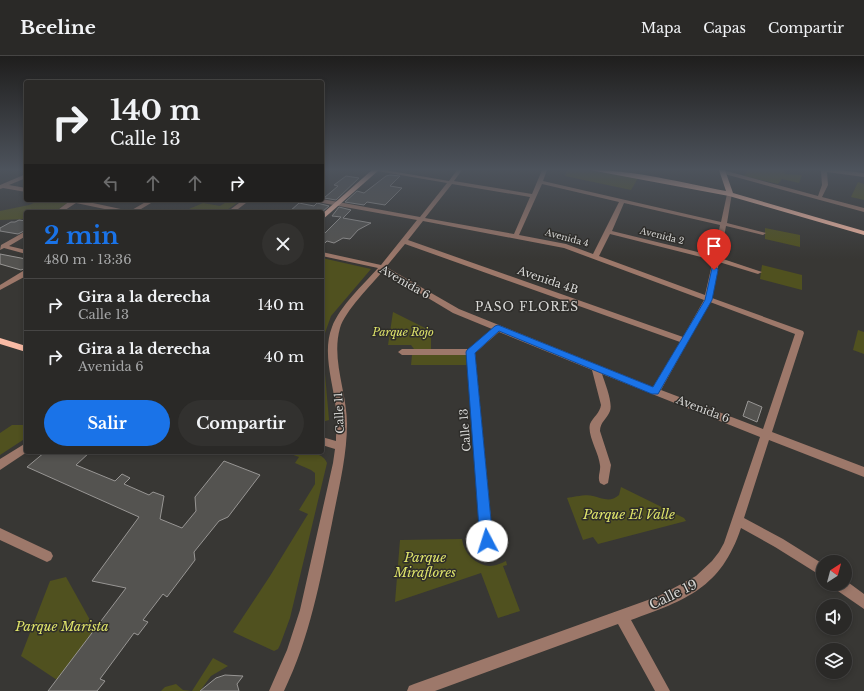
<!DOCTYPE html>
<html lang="es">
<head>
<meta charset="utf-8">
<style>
  body { margin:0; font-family:"Libre Baskerville",serif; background:#32312f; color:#f1f3f6; height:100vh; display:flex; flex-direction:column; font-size:15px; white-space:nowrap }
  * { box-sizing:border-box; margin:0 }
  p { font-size:13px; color:#a5a6a7 }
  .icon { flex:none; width:22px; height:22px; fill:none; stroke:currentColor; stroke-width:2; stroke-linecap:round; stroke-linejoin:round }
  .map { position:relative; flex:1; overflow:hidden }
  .details { position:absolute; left:24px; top:154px; width:300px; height:244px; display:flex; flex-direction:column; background:#2a2927; border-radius:4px; box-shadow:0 2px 6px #0003,0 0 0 1px #464544 }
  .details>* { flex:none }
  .guide { position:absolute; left:24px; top:24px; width:300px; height:122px; border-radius:4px; box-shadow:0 2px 6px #0003,0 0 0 1px #464544; background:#2a2927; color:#f1f3f6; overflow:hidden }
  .needle { width:26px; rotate:36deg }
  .fabs { position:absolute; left:816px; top:499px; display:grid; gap:8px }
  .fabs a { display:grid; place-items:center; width:36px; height:36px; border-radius:50%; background:#2a2927; box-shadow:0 2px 6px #0003,0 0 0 1px #464544; font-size:20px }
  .pin { position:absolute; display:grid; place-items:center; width:34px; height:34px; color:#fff; margin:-41px -17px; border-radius:50% 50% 50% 0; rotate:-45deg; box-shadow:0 0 4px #0007 }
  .pin .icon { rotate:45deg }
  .me { position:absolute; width:44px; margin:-22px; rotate:355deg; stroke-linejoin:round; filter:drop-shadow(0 0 3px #0008) }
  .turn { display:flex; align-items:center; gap:14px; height:84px; padding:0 20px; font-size:18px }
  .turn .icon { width:52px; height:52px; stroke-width:2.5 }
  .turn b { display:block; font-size:28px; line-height:34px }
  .lanes { display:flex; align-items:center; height:38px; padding:0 20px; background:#0003; justify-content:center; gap:20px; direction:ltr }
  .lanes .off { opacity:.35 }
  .round { display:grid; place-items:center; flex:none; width:42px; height:42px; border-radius:21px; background:#32312f }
  .summary { display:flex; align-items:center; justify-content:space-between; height:68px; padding:0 20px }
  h1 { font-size:24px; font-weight:700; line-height:30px; color:#1a73e8 }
  .action { display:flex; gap:8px; margin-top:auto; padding:8px 20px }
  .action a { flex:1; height:46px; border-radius:24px; background:#1a73e8; color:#fff; font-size:16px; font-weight:700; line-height:46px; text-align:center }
  .action a+a { background:#32312f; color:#f1f3f6 }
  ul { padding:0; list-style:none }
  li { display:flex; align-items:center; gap:12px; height:52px; padding:0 20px; border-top:1px solid #464544 }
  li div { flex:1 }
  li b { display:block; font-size:15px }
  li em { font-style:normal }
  header { display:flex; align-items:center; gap:24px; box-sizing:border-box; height:56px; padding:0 20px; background:#2a2927; border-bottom:1px solid #464544 }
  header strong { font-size:19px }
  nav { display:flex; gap:22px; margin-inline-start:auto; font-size:14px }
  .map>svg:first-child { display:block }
</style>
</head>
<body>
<header>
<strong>Beeline</strong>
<nav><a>Mapa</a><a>Capas</a><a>Compartir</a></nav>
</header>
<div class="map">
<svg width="864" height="635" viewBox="0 0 864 635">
  <rect width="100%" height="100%" fill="#383734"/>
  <g fill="#50511f">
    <path d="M567 114H586L638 122 631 134 565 120Z"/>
    <path d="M748 114H784L785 118 802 119 799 127 782 123 778 128 744 120Z"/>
    <path d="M858 126 864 128V144L851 141Z"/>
    <path d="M41 144H58L69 146 54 156H26V163L0 164V155L29 149Z"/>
    <path d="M228 145 237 147 224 156H203L189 153 203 147 220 150Z"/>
    <path d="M765 172 800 179V191L765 183Z"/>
    <path d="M322 202 371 213 331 260 325 277 323 294 329 364 322 366V330H323L322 290 324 276 322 275Z"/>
    <path d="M762 209 802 219V234L760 223Z"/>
    <path d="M393 256 431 275V293H414L411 289H388Z"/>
    <path d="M858 274 864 276V298L853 294Z"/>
    <path d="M412 299H466V309H411Z"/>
    <path d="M12 369H26V382L0 399V377Z"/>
    <path d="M285 396C297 396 322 393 327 407L290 562 280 589 278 593 274 595 233 576 270 520 308 458 299 454 315 428V417L311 414 295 407 299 401Z"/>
    <path d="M621 431 684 462 686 465 598 488 593 481 583 484 567 442C574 441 586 438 593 440 602 442 610 447 619 439Z"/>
    <path d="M462 483C464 497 475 509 490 510 495 510 502 507 506 505L507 509 503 510 520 555 498 562 481 517 395 546 400 484Z"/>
    <path d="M66 521 95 573 57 624 21 600 50 525Z"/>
    <path d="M213 602 228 610 211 620 200 635H161L165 631 176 628 183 634 192 635Z"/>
  </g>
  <g fill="#545350" stroke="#989694">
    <path d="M390 119 400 120 390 130 402 132 385 149 367 146 364 149 345 146 357 135 364 137 386 120Z"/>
    <path d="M346 120 359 122 336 144 324 142 338 130 334 129Z"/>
    <path d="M299 147 314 150 317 147 329 150 322 156H289Z"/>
    <path d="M339 151 351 154 343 162 371 167 358 174 350 183 343 182 334 187 327 185 322 190V180L341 161 332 160Z"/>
    <path d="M19 164 26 165V174L18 178 0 175V172L11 166H15Z"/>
    <path d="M0 198 26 203V212L21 214 0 208Z"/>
    <path d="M748 345 762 351 757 366 743 360Z"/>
    <path d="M45 396 48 398 50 396H90L76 409 115 425 122 418 130 422 124 428 149 439 153 436 164 440 160 463 182 472 196 455 195 441 224 405 260 419 228 461 219 465 194 496 195 504 167 541 163 538 143 564 148 566 138 579 134 577 100 623 105 625 97 635H48L126 532 92 525 139 461 27 411Z"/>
    <path d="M225 619 243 620 237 628 239 635H200L216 622Z"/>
  </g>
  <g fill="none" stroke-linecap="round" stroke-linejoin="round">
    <g fill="#9d786a" fill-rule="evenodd">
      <path d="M371 114H385L449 125 457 114H462L454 125 532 138 542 114H547L543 125 721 166 727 138 732 137 727 167 766 177 763 179 726 170 720 202 762 216 758 218 719 206 712 242 803 275 804 277 772 376 864 411V421L769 384 744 462 783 483 823 508V521L775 491 741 472C721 532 686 544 631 564L670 635H655L618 568 435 635H407L409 630 414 628 659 540 696 520 712 505 719 496 724 487 760 381 602 318C605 327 613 347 610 355 607 363 600 366 600 375L611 409 608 427 604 429 600 427C597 421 601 415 600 409 599 397 587 379 590 368 593 361 600 357 601 349L592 314 499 276 475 297 493 485 491 489 487 491 483 489 481 485 467 299H402L398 296 402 293H469L492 273 453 257 383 215C371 229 345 255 340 272 331 304 347 336 347 368 347 401 338 435 332 467 320 525 310 581 284 635H269L287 594 300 554 333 407 335 393 322 389V381L336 385V381C337 372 337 363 336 353 333 327 322 296 332 271 340 250 363 229 378 212L322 200V196L381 209 417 164 317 146 314 144 322 143 420 161 447 127ZM452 128 530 141 514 178 425 162ZM542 128 619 146 593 198 566 188 519 179ZM624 147 720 169 714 200 612 175ZM423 165 564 192 704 244 683 281 408 184ZM610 178 713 204 705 239 599 200ZM405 188 680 286 653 331 459 253 386 211ZM710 246 795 278 763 373 661 334Z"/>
      <path d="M723 114 818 140 822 129 821 115 820 114H838L864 117V121L827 116 828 129 822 141 864 152V156L721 117 720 116Z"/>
      <path d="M26 118V122L9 129 26 132V136L3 132 0 133V129Z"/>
      <path d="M68 144H79L130 155 149 144H156L136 156H119L76 147 62 156H55L70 145Z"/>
      <path d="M243 144H250L234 156H227Z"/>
      <path d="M26 175V180L9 190 26 194V198L4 192 0 194 1 189Z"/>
      <path d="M23 215H26V220L0 234V229Z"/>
      <path d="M26 387 27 396 0 414V403Z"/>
      <path d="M0 472 51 496 53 500 51 504 47 506 0 484Z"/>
      <path d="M845 524 864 538V553L835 533 834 528H845Z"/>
    </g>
    <g fill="#f9bba5" fill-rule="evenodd">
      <path d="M372 114H379L322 164V158Z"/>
      <path d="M590 114C636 114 682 127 726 135L719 114H725L733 137 864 175V179L729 140Z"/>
      <path d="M0 282 26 290V296L0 288Z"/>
    </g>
  </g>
  <linearGradient id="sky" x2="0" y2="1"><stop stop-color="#1f1e1d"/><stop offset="0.56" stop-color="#4d535c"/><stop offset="1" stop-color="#4d535c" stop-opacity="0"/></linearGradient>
  <rect width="864" height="203" fill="url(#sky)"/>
  <path fill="#1a73e8" stroke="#114b97" d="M712 212H717L718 214 712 244 658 338H652L499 275 475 297 493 485 491 489 487 491 482 489 480 485 466 296 467 294 495 270 498 269 653 331 705 244Z"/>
  <g text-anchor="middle" stroke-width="3" stroke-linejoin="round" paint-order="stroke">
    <g font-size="9" fill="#d8d8d6" stroke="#2e2d2a">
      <text transform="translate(662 180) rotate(14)" y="3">Avenida 2</text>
      <text transform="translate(567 182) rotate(15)" y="3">Avenida 4</text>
    </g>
    <g font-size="11" fill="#d8d8d6" stroke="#2e2d2a">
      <text transform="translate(548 224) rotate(19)" y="4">Avenida 4B</text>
      <text transform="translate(405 226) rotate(30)" y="4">Avenida 6</text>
      <text transform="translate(703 353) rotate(21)" y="4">Avenida 6</text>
      <text transform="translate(339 357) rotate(-93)" y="4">Calle 11</text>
      <text transform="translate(465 374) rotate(-95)" y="4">Calle 13</text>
    </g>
    <g font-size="11" font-style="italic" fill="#dfe46a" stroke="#2e2d2a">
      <text x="403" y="280">Parque Rojo</text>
    </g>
    <g font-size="12" letter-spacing="1" fill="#d8d8d6" stroke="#2e2d2a">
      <text x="527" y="255">PASO FLORES</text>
    </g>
    <g font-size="13" font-style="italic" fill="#dfe46a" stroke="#2e2d2a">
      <text x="629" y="463">Parque El Valle</text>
      <text x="425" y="506">Parque<tspan x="425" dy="15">Miraflores</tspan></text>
      <text x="62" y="575">Parque Marista</text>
    </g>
    <g font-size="13" fill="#d8d8d6" stroke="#2e2d2a">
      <text transform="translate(673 538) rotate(-26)" y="5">Calle 19</text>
    </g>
  </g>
</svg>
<div class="fabs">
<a><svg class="needle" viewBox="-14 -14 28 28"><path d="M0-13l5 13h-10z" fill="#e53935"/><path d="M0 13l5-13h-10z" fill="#a5a6a7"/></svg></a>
<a><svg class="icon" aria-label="sound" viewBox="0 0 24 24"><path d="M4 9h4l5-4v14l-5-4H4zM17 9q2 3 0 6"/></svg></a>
<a><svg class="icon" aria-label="layers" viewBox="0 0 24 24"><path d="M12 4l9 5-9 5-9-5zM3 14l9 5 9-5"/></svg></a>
</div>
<div class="pin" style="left:714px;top:214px;background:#d93025"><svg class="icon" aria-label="arrive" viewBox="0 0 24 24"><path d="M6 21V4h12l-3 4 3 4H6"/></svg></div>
<svg class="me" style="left:487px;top:485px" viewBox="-20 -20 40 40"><circle r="19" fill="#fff"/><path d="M0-13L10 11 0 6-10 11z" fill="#1a73e8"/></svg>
<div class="guide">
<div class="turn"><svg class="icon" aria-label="right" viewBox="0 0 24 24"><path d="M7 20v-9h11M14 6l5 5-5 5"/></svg><div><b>140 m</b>Calle 13</div></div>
<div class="lanes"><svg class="icon off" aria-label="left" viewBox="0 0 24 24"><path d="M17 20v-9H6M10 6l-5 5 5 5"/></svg><svg class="icon off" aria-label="ahead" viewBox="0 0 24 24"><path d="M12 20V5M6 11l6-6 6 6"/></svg><svg class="icon off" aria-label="ahead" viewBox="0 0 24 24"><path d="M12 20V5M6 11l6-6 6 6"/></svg><svg class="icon" aria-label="right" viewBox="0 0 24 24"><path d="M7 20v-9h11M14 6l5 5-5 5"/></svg></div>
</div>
<section class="details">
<div class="summary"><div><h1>2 min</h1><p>480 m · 13:36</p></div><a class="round"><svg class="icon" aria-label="close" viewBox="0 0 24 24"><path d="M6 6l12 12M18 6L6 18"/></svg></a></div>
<ul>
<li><svg class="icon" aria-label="right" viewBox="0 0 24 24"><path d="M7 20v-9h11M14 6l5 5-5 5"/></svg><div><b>Gira a la derecha</b><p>Calle 13</p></div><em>140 m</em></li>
<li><svg class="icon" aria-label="right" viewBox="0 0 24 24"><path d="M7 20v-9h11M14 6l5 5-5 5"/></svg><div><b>Gira a la derecha</b><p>Avenida 6</p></div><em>40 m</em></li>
</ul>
<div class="action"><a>Salir</a><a>Compartir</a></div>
</section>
</div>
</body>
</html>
